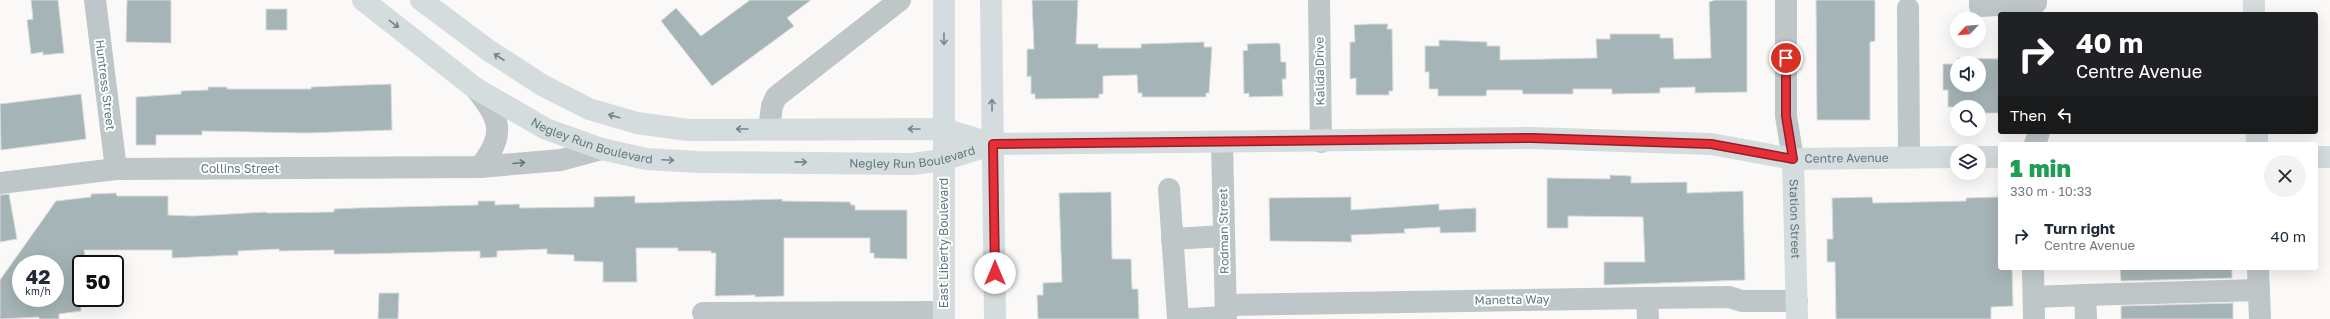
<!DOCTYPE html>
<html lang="en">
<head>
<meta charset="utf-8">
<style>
  body { margin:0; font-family:"Golos Text",sans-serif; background:#f2f2f3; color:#1f2937; height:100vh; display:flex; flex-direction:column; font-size:15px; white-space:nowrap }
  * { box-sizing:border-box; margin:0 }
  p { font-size:13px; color:#747a83 }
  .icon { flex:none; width:22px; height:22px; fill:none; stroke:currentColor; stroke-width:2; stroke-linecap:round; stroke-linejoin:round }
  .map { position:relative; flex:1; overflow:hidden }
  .panel { position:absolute; left:1998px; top:142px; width:320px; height:128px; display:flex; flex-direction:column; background:#fff; border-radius:4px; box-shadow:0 4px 16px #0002 }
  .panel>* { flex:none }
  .banner { position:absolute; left:1998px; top:12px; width:320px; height:122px; border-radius:4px; box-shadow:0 4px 16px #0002; background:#202124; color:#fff; overflow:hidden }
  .needle { width:26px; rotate:244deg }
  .buttons { position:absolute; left:1950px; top:12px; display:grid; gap:8px }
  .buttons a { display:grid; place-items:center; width:36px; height:36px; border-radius:50%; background:#fff; box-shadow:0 4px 16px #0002; font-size:20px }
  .speed { position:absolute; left:12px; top:255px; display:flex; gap:8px; font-size:20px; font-weight:700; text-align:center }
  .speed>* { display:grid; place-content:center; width:52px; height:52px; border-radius:50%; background:#fff; box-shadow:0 4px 16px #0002; line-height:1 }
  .speed small { font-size:10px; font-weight:400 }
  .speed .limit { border:2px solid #111; border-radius:6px; background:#fff; color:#111 }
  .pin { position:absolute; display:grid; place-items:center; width:34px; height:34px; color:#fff; margin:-17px; border:2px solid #fff; border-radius:50%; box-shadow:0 1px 4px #0007 }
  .me { position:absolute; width:44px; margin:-22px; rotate:0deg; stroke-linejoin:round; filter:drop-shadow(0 0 3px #0008) }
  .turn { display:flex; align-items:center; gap:14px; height:84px; padding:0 12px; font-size:18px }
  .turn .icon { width:52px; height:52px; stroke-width:2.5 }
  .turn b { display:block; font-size:28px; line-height:34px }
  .then { display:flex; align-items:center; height:38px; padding:0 12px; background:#0003; gap:8px; font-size:15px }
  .round { display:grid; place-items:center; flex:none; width:42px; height:42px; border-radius:21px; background:#f2f2f3 }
  .headline { display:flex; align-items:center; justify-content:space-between; height:68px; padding:0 12px }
  h1 { font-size:24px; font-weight:800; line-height:30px; color:#1e9e55 }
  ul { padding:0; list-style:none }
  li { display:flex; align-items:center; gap:12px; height:52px; padding:0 12px }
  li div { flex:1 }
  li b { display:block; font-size:15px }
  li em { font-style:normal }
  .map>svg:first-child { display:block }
</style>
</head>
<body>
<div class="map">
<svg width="2330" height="319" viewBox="0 0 2330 319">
  <rect width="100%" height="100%" fill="#faf9f8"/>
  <g fill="#a5b4b6" stroke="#dcdbda" fill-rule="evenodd">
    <path d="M31 0H58L64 53 43 55V52L31 54 27 20 33 19Z"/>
    <path d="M127 0H171V43L126 42Z"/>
    <path d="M750 0H811L787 18 794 26 712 86 661 21 676 8 701 36Z"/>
    <path d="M1032 0H1078L1076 44H1098V48H1141V44L1204 42V47H1212L1209 93H1206V97H1142V93H1138L1137 75H1134L1103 76V94H1099V98L1035 99V94H1031V76L1027 77V49H1034Z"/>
    <path d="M1715 0H1747V92L1695 93V87L1660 88V93L1612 94V89H1573V94H1523L1522 90H1487L1486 96H1438V89H1429V72H1425V46H1439V40L1487 42V46H1500V60L1597 58 1596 39H1610V34H1660V38H1673L1674 59 1711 58 1709 2Z"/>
    <path d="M1816 0H1875V41L1870 42V120H1817Z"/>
    <rect x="266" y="9" width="21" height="21"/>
    <path d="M1370 24H1388L1387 29H1392L1393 91H1389V95H1356V78L1350 79V42H1355L1354 25Z"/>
    <path d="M1277 43 1280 44 1281 62H1286V79H1282L1283 96 1249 97V93L1244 94 1243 51 1248 50 1247 44Z"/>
    <path d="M1958 58 2000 59V113H1979V107H1957L1956 113V107H1948V90H1943V64H1957V85H1979V63H1958Z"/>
    <path d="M391 84 392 130 307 133 202 131V135H156V145H136V97L181 94V91L208 90V87H227V89H311V87Z"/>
    <path d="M81 94 86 139 1 150 0 104Z"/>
    <path d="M1610 175 1631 176V183L1687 182V193L1743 191 1745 280 1604 285V262H1645L1643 217 1568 216V228H1547V178L1610 179Z"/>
    <path d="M1111 192 1112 259H1131L1132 289H1138L1139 319H1038L1037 295H1043V283L1062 282 1059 193Z"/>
    <path d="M116 193 117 196H168V215L192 216 267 212V213L334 212V209L357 208 478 205V201H495V205L519 204 520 208 594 207V197L635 196V203L782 199V201L850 202 851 205H855V210H907V259L874 258V253H870V238H784V296L755 297V295L715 296 716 253H711V251H678V248H636L637 282H603V262L574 261V255L547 254V249L497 251V257L480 258V251L358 254H334V250L279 251V249L238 251V255L172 258V250H84L86 264H81V311L59 314V319H39V317L0 319V280L56 201 91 197V194ZM21 264H55V298H21Z"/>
    <path d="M9 194 17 239 0 242V195Z"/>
    <path d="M1351 197V210L1439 204V210L1476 208V232L1440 233V227L1404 229 1405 233 1351 235 1352 242 1270 241 1269 198Z"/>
    <path d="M1872 197 1873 203 1966 201V198L2000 197V268H2012L2013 306 1991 307V319H1836L1835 262H1827V239H1833L1832 198Z"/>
    <path d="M2120 268H2232V278L2121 281Z"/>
    <path d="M379 293H399L398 319H378Z"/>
    <path d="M2233 303V319H2121V306Z"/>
  </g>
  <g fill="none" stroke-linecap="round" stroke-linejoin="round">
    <g stroke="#bec6c8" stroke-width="22">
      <path d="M95 0 116 169"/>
      <path d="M1319 0 1321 142"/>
      <path d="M1786 0V116L1793 159"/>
      <path d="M1980 0V6L2036 3V0"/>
      <path d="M1908 8 1909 157"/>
      <path d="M475 88C501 119 506 134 480 167"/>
      <path d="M769 129 772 106 776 97 900 0"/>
      <path d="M1222 143 1226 319"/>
      <path d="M2035 144 2039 132"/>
      <path d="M0 183 116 169 480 167 561 160 602 149"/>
      <path d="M1169 189 1178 319"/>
      <path d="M1172 239 1224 236"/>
      <path d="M2033 268 2034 319"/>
      <path d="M2258 268 2260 319"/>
      <path d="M2085 295 2259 290"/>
      <path d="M2034 297 2085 295 2086 319"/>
      <path d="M1647 298 1648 319"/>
      <path d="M1226 305 1647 298 1729 297 1742 301H1797"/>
      <path d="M703 313 944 312"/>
      <path d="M1188 319 1226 317"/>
    </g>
    <g stroke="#d5dcdd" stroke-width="22">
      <path id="s1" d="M363 0 475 88 546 129 602 149 646 159 698 162 913 164 943 160 993 144 1532 138 1711 144 1793 159 1957 157"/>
      <path d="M421 0 488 50 542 85 589 109 637 123 688 130 944 129 993 144"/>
      <path d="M944 0V319"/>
      <path d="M991 0 995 319"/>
      <path d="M2254 0V14"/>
      <path d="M2257 132V144"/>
      <path d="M1979 157H2000"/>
      <path d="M2316 157H2330"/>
      <path id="s2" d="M1793 159 1797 319"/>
    </g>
  </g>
  <defs><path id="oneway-shaft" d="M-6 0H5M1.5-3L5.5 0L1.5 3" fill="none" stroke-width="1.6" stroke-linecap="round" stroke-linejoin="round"/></defs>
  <g stroke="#72878b">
    <use href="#oneway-shaft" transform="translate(394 24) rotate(37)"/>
    <use href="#oneway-shaft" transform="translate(944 39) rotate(90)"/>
    <use href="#oneway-shaft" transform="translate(499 57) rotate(-147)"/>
    <use href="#oneway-shaft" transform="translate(992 105) rotate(-91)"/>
    <use href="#oneway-shaft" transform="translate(614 116) rotate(-164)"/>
    <use href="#oneway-shaft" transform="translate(742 129) rotate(180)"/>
    <use href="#oneway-shaft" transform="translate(914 129) rotate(-180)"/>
    <use href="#oneway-shaft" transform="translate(668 160) rotate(3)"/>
    <use href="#oneway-shaft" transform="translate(801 162) rotate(1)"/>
  </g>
  <use stroke="#60787d" href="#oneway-shaft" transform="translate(519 163) rotate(-5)"/>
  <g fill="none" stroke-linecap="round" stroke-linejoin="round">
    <g stroke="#941e24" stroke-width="10">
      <path id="route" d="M995 273 993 144 1532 138 1711 144 1793 159 1786 116V58"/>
    </g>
    <use href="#route" stroke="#e42e38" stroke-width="7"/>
  </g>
  <g text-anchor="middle" stroke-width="4" stroke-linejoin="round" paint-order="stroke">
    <g font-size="12" fill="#60787d" stroke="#fff">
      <text transform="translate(1320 71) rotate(-91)" y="4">Kalida Drive</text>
      <text transform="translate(105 85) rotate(83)" y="4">Huntress Street</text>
      <text dy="4" stroke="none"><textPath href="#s1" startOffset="272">Negley Run Boulevard</textPath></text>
      <text dy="4" stroke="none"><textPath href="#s1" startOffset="596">Negley Run Boulevard</textPath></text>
      <text dy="4" stroke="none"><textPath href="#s1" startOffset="1534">Centre Avenue</textPath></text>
      <text x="240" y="173">Collins Street</text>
      <text dy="4" stroke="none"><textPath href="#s2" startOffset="60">Station Street</textPath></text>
      <text transform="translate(1224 231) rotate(-91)" y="4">Rodman Street</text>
      <text transform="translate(944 243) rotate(-90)" y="4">East Liberty Boulevard</text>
      <text transform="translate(1512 300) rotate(-1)" y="4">Manetta Way</text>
    </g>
  </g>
</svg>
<div class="buttons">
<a><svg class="needle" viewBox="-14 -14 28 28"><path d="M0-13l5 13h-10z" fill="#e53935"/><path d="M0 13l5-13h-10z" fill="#747a83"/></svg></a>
<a><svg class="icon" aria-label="sound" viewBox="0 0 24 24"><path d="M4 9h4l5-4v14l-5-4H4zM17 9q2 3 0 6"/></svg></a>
<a><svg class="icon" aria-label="search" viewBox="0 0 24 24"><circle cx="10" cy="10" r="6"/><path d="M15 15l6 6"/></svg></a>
<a><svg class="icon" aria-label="layers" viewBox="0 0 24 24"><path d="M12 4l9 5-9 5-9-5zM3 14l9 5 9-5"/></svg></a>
</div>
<div class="speed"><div>42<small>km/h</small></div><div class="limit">50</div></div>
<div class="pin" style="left:1786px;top:58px;background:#d93025"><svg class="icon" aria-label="arrive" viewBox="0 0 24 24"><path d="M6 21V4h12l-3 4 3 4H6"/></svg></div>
<svg class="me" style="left:995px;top:273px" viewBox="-20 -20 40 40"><circle r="19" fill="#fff"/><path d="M0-13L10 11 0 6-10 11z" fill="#e42e38"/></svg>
<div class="banner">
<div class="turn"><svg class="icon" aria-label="right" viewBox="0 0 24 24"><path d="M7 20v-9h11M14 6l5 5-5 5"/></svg><div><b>40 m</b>Centre Avenue</div></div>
<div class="then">Then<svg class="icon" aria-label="left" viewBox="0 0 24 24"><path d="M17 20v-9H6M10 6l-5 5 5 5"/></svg></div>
</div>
<section class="panel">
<div class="headline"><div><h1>1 min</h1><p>330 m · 10:33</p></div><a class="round"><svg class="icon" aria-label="close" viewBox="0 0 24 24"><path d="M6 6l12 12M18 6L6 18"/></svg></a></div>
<ul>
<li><svg class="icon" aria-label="right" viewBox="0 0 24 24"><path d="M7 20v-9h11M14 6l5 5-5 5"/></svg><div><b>Turn right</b><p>Centre Avenue</p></div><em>40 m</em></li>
</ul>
</section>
</div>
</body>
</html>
